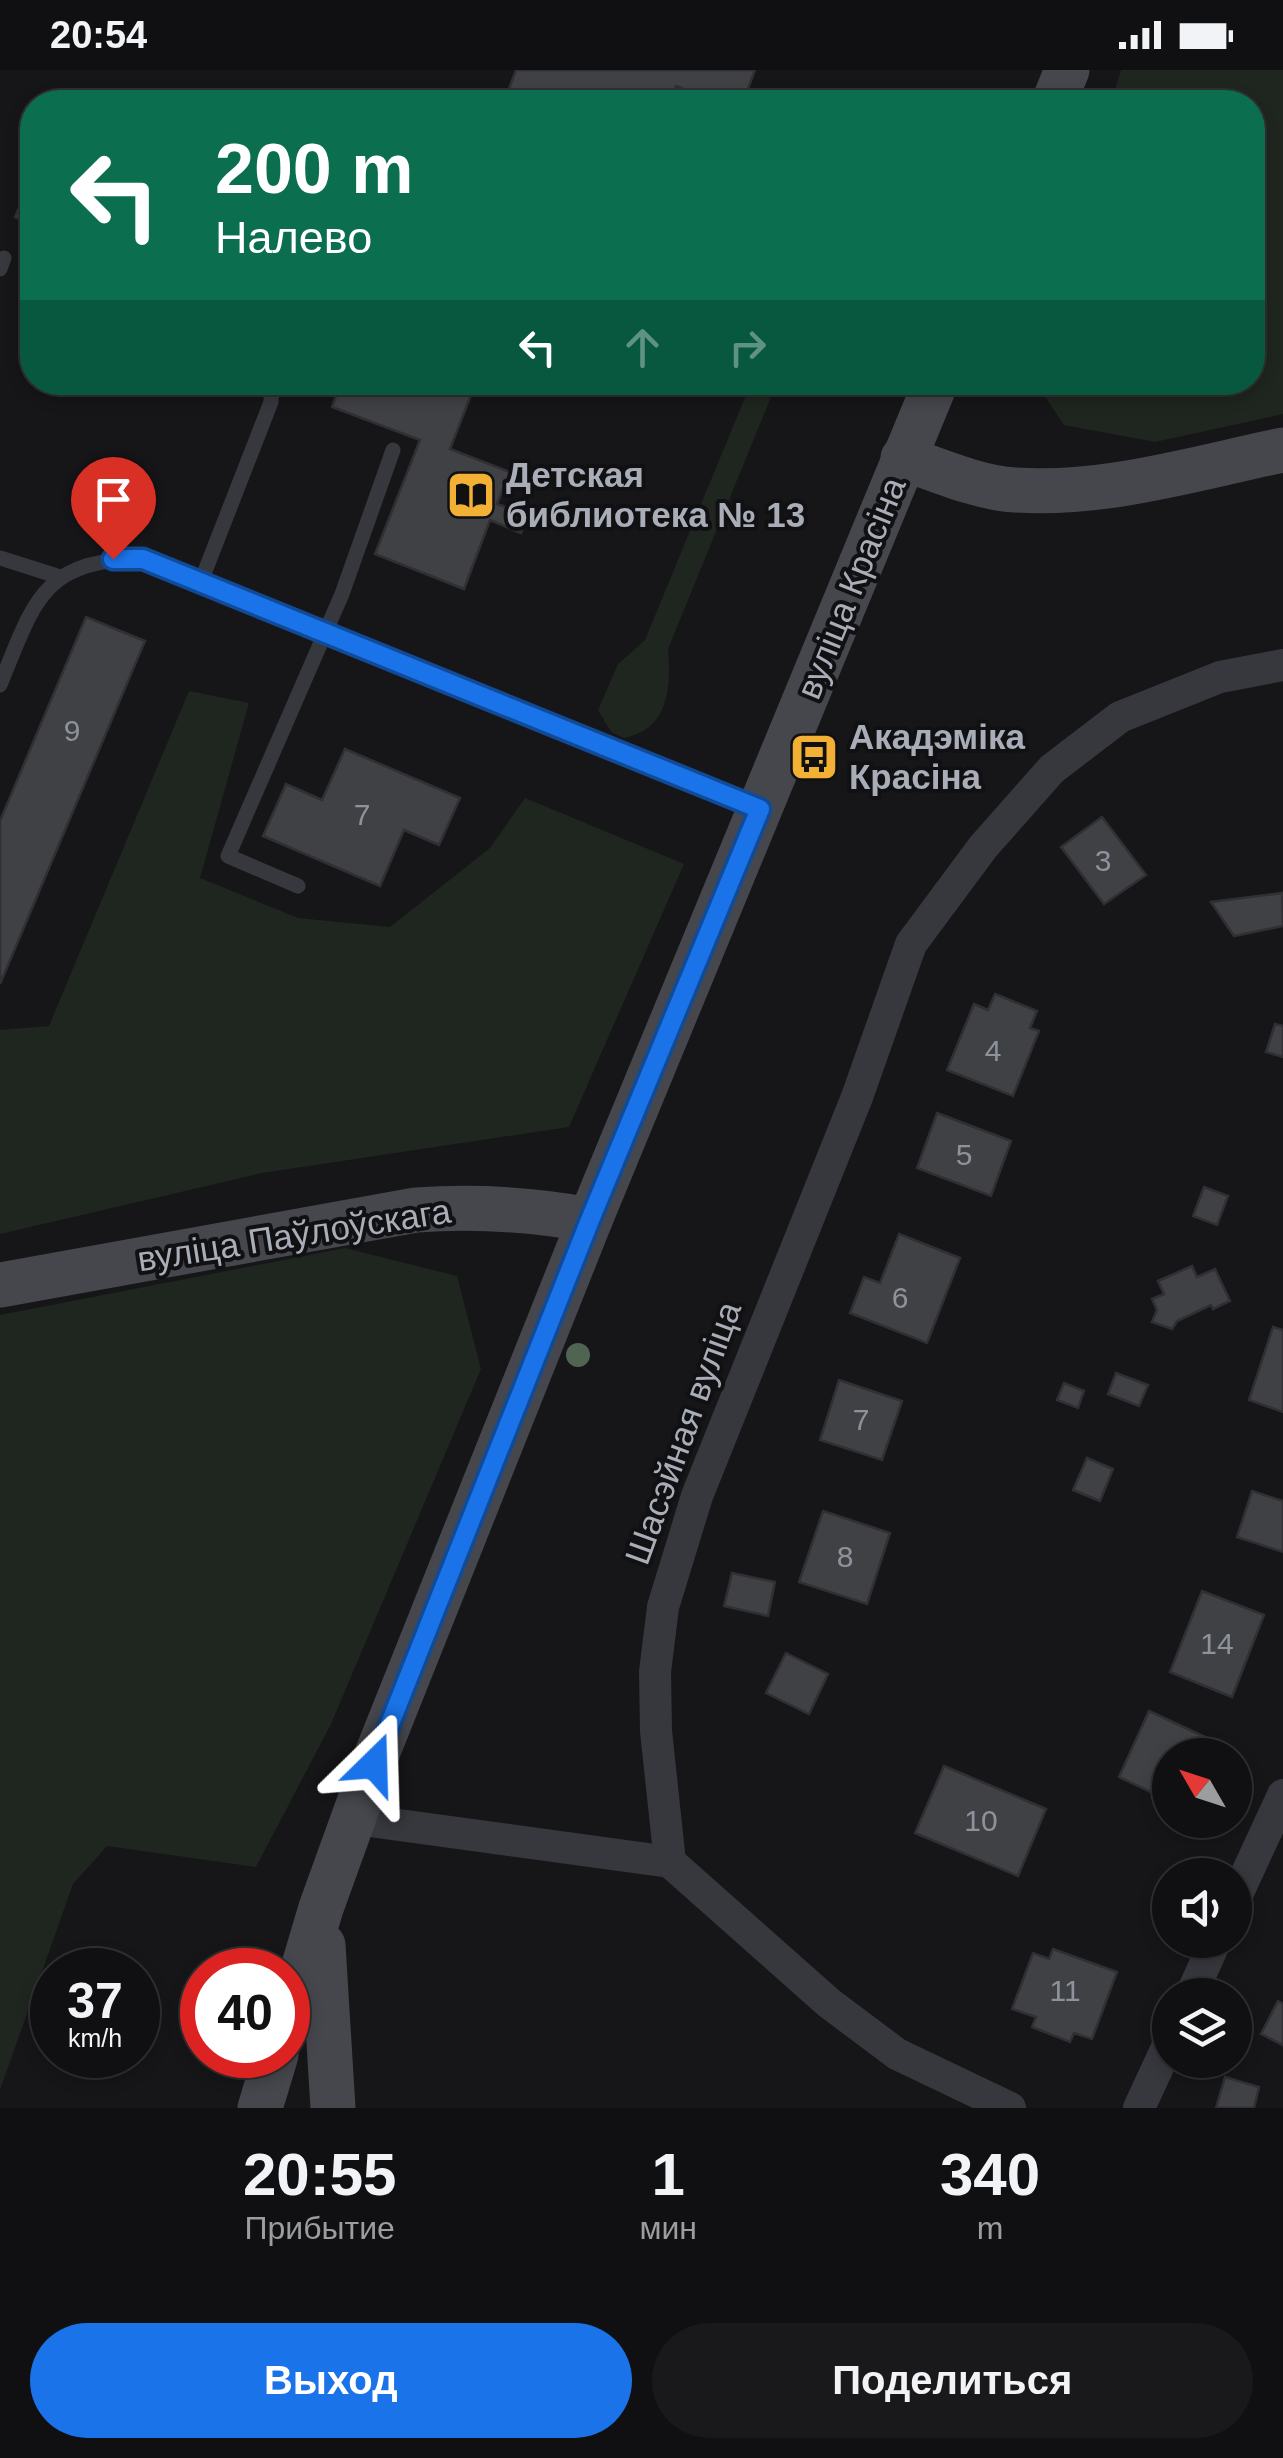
<!DOCTYPE html>
<html lang="ru">
<head>
<meta charset="utf-8">
<style>
  body { margin:0; font-family:Helvetica,sans-serif; background:#19191b; color:#f1f3f6; height:100vh; display:flex; flex-direction:column; font-size:38px; white-space:nowrap }
  * { box-sizing:border-box; margin:0 }
  p { font-size:32px; color:#9c9d9f }
  .icon { flex:none; width:55px; height:55px; fill:none; stroke:currentColor; stroke-width:2; stroke-linecap:round; stroke-linejoin:round }
  .map { position:relative; height:2038px; overflow:hidden }
  .details { display:flex; flex-direction:column; background:#101012; flex:1 }
  .details>* { flex:none }
  .guide { position:absolute; left:20px; top:20px; width:1245px; height:305px; border-radius:40px; box-shadow:0 5px 15px #0003,0 0 0 2px #303032; background:#0b6e4f; color:#fff; overflow:hidden }
  .needle { width:65px; rotate:309deg }
  .tools { position:absolute; left:1152px; top:1668px; display:grid; gap:20px }
  .tools a { display:grid; place-items:center; width:100px; height:100px; border-radius:50%; background:#101012; box-shadow:0 5px 15px #0003,0 0 0 2px #303032; font-size:50px }
  .speed { position:absolute; left:30px; top:1878px; display:flex; gap:20px; font-size:50px; font-weight:700; text-align:center }
  .speed>* { display:grid; place-content:center; width:130px; height:130px; border-radius:50%; background:#101012; box-shadow:0 5px 15px #0003,0 0 0 2px #303032; line-height:1 }
  .speed small { font-size:25px; font-weight:400 }
  .speed .limit { border:15px solid #d22; background:#fff; color:#111 }
  .pin { position:absolute; display:grid; place-items:center; width:85px; height:85px; color:#fff; margin:-102px -42px; border-radius:50% 50% 50% 0; rotate:-45deg; box-shadow:0 0 10px #0007 }
  .pin .icon { rotate:45deg }
  .me { position:absolute; width:110px; margin:-55px; rotate:22deg; stroke-linejoin:round; filter:drop-shadow(0 0 8px #0008) }
  .turn { display:flex; align-items:center; gap:35px; height:210px; padding:0 30px; font-size:45px }
  .turn .icon { width:130px; height:130px; stroke-width:2.5 }
  .turn b { display:block; font-size:70px; line-height:85px }
  .lanes { display:flex; align-items:center; height:95px; padding:0 30px; background:#0003; justify-content:center; gap:50px; direction:ltr }
  .lanes .off { opacity:.35 }
  .eta { display:flex; justify-content:space-evenly; align-items:center; height:170px; text-align:center }
  .eta b { font-size:60px; font-weight:600; line-height:70px }
  .primary-button { display:flex; gap:20px; margin-top:auto; padding:20px 30px }
  .primary-button a { flex:1; height:115px; border-radius:60px; background:#1a73e8; color:#fff; font-size:40px; font-weight:600; line-height:115px; text-align:center }
  .primary-button a+a { background:#19191b; color:#f1f3f6 }
  .status { display:flex; justify-content:space-between; align-items:center; height:70px; padding:0 50px; background:#101012; direction:ltr }
  .status svg { height:28px; fill:currentColor }
  .map>svg:first-child { display:block }
</style>
</head>
<body>
<div class="status"><b>20:54</b><svg viewBox="0 0 49 12"><path d="M0 12V9h3v3zM5 12V6h3v6zM10 12V3h3v9zM15 12V0h3v12zM26 1h20v11H26zM47 4h2v5h-2z"/></svg></div>
<div class="map">
<svg width="1283" height="2038" viewBox="0 0 1283 2038">
  <rect width="100%" height="100%" fill="#161618"/>
  <g fill="#1e261f">
    <path d="M1121 0H1283V344L1155 372 1064 355 1036 313 1252 312V32H1111Z"/>
    <path d="M751 313 776 315 668 579C671 618 669 659 624 668L611 662 598 640 618 594 645 570Z"/>
    <path d="M189 621 249 633 200 808 298 848 390 857 490 778 525 728 684 794 569 1057 262 1103 0 1164V960L49 956Z"/>
    <path d="M345 1178 457 1206 481 1299 331 1654 256 1797 107 1776 73 1814 0 2020V1245Z"/>
  </g>
  <g fill="#404145" stroke="#303034" stroke-width="2.5">
    <path d="M516 0H755L743 32H718L676 16 670 32H529L507 24Z"/>
    <path d="M32 108V154L15 147Z"/>
    <path d="M341 312H476L450 379 510 402 497 434 528 445 521 463 490 450 464 519 375 484 420 370 332 337Z"/>
    <path d="M476 312H513L508 325Z"/>
    <path d="M86 547 145 571 0 914V751Z"/>
    <path d="M345 679 460 728 439 775 404 760 380 816 263 766 286 714 322 730Z"/>
    <path d="M1102 747 1146 805 1104 834 1061 777Z"/>
    <path d="M1282 823 1283 856 1234 866 1211 832Z"/>
    <path d="M995 924 1037 941 1030 958 1039 961 1013 1026 947 1000 974 934 988 940Z"/>
    <path d="M1275 954 1283 956V987L1266 982Z"/>
    <path d="M937 1043 1011 1071 991 1126 917 1098Z"/>
    <path d="M1204 1117 1228 1126 1217 1155 1193 1146Z"/>
    <path d="M899 1164 960 1188 927 1273 850 1243 864 1207 880 1213Z"/>
    <path d="M1192 1196 1197 1207 1215 1199 1230 1231 1213 1239 1211 1235 1177 1251 1172 1259 1152 1252 1157 1240 1152 1229 1164 1224 1158 1211Z"/>
    <path d="M1273 1257 1283 1260V1342L1249 1330Z"/>
    <path d="M1116 1303 1148 1315 1139 1336 1108 1324Z"/>
    <path d="M839 1310 902 1331 882 1390 820 1370Z"/>
    <path d="M1064 1313 1084 1321 1078 1338 1057 1330Z"/>
    <path d="M1087 1388 1113 1399 1100 1431 1073 1420Z"/>
    <path d="M1252 1421 1283 1431V1482L1237 1467Z"/>
    <path d="M823 1441 890 1463 867 1534 799 1512Z"/>
    <path d="M732 1503 775 1512 768 1546 724 1536Z"/>
    <path d="M1202 1521 1264 1545 1232 1627 1170 1602Z"/>
    <path d="M786 1583 828 1604 809 1644 766 1623Z"/>
    <path d="M1149 1641 1218 1673 1213 1685H1170V1731L1119 1707Z"/>
    <path d="M944 1696 1046 1739 1018 1806 915 1763Z"/>
    <path d="M1053 1879 1117 1902 1092 1969 1074 1963 1070 1972 1032 1957 1036 1947 1012 1939 1033 1883 1049 1889Z"/>
    <path d="M1278 1931 1283 1934V1975L1261 1964Z"/>
    <path d="M1225 2007 1259 2017 1254 2038H1216Z"/>
  </g>
  <g fill="none" stroke-linecap="round" stroke-linejoin="round">
    <g stroke="#37383d" stroke-width="15">
      <path d="M0 199 4 188"/>
      <path d="M0 488 57 506"/>
      <path d="M200 514 271 332 272 312"/>
      <path d="M0 615C34 532 42 489 143 489L756 738"/>
      <path d="M298 816 228 786 342 524 393 380"/>
    </g>
    <g stroke="#37383d" stroke-width="32">
      <path d="M355 1749 670 1792"/>
      <path d="M1235 1829 1283 1725"/>
      <path d="M1191 1925 1216 1870"/>
      <path d="M1010 2038 897 1984 829 1933 670 1792 656 1661 655 1602 663 1537 697 1426 857 1027 911 874 983 777 1052 699 1120 647 1220 607 1283 595"/>
      <path d="M1139 2038 1170 1971"/>
    </g>
    <g stroke="#45474d" stroke-width="45">
      <path d="M1054 32 1067 0"/>
      <path d="M903 388C937 400 979 418 1015 420 1105 426 1196 398 1283 380"/>
      <path d="M0 1215 416 1140C475 1136 531 1139 590 1150"/>
      <path d="M323 1875 333 2038"/>
      <path d="M288 1949 321 1838 373 1694 590 1150 936 312"/>
      <path d="M260 2038 276 1985"/>
    </g>
  </g>
  <circle fill="#506452" cx="578" cy="1285" r="12"/>
  <g fill="none" stroke-linecap="round" stroke-linejoin="round">
    <g stroke="#114b97" stroke-width="25">
      <path id="route" d="M113 489H143L760 739 590 1150 374 1694"/>
    </g>
    <use href="#route" stroke="#1a73e8" stroke-width="18"/>
  </g>
  <defs>
    <g id="library-square" transform="scale(2.5)"><rect x="-9" y="-9" width="18" height="18" rx="4" fill="#f2b134" stroke="#111113"/><path d="M-6-4Q-3-5.5-.7-3.5V5Q-3 3-6 4ZM6-4Q3-5.5 .7-3.5V5Q3 3 6 4Z" fill="#111"/></g>
    <g id="bus-square" transform="scale(2.5)"><rect x="-9" y="-9" width="18" height="18" rx="4" fill="#f2b134" stroke="#111113"/><path d="M-5-6H5V4H4V6H2V4H-2V6H-4V4H-5ZM-3.5-4V0h7V-4ZM-3.5 1.2v1.5H-2V1.2ZM2 1.2v1.5H3.5V1.2Z" fill="#111"/></g>
  </defs>
  <g fill-rule="evenodd">
    <use href="#library-square" x="471" y="425"/>
    <use href="#bus-square" x="814" y="687"/>
  </g>
  <g text-anchor="middle" stroke-width="8" stroke-linejoin="round" paint-order="stroke">
    <g font-size="30" fill="#8e929b">
      <text x="72" y="671">9</text>
      <text x="362" y="755">7</text>
      <text x="1103" y="801">3</text>
      <text x="993" y="991">4</text>
      <text x="964" y="1095">5</text>
      <text x="900" y="1238">6</text>
      <text x="861" y="1360">7</text>
      <text x="845" y="1497">8</text>
      <text x="1217" y="1584">14</text>
      <text x="981" y="1761">10</text>
      <text x="1065" y="1931">11</text>
    </g>
    <g font-size="35" font-weight="bold" fill="#a8adb8" stroke="#111113" text-anchor="start">
      <text x="506" y="417">Детская<tspan x="506" dy="40">библиотека № 13</tspan></text>
      <text x="849" y="679">Акадэміка<tspan x="849" dy="40">Красіна</tspan></text>
    </g>
    <g font-size="35" fill="#a8adb8" stroke="#111113">
      <text transform="translate(851 518) rotate(-68)" y="12">вуліца Красіна</text>
      <text transform="translate(294 1165) rotate(-9)" y="12">вуліца Паўлоўскага</text>
      <text transform="translate(683 1363) rotate(-70)" y="12">Шасэйная вуліца</text>
    </g>
  </g>
</svg>
<div class="tools">
<a><svg class="needle" viewBox="-14 -14 28 28"><path d="M0-13l5 13h-10z" fill="#e53935"/><path d="M0 13l5-13h-10z" fill="#9c9d9f"/></svg></a>
<a><svg class="icon" aria-label="sound" viewBox="0 0 24 24"><path d="M4 9h4l5-4v14l-5-4H4zM17 9q2 3 0 6"/></svg></a>
<a><svg class="icon" aria-label="layers" viewBox="0 0 24 24"><path d="M12 4l9 5-9 5-9-5zM3 14l9 5 9-5"/></svg></a>
</div>
<div class="speed"><div>37<small>km/h</small></div><div class="limit">40</div></div>
<div class="pin" style="left:113px;top:489px;background:#d93025"><svg class="icon" aria-label="arrive" viewBox="0 0 24 24"><path d="M6 21V4h12l-3 4 3 4H6"/></svg></div>
<svg class="me" style="left:374px;top:1694px" viewBox="-20 -20 40 40"><path d="M0-17L14 15 0 8-14 15z" fill="#1a73e8" stroke="#fff" stroke-width="4"/></svg>
<div class="guide">
<div class="turn"><svg class="icon" aria-label="left" viewBox="0 0 24 24"><path d="M17 20v-9H6M10 6l-5 5 5 5"/></svg><div><b>200 m</b>Налево</div></div>
<div class="lanes"><svg class="icon" aria-label="left" viewBox="0 0 24 24"><path d="M17 20v-9H6M10 6l-5 5 5 5"/></svg><svg class="icon off" aria-label="ahead" viewBox="0 0 24 24"><path d="M12 20V5M6 11l6-6 6 6"/></svg><svg class="icon off" aria-label="right" viewBox="0 0 24 24"><path d="M7 20v-9h11M14 6l5 5-5 5"/></svg></div>
</div>
</div>
<section class="details">
<div class="eta">
<div><b>20:55</b><p>Прибытие</p></div>
<div><b>1</b><p>мин</p></div>
<div><b>340</b><p>m</p></div>
</div>
<div class="primary-button"><a>Выход</a><a>Поделиться</a></div>
</section>
</body>
</html>
